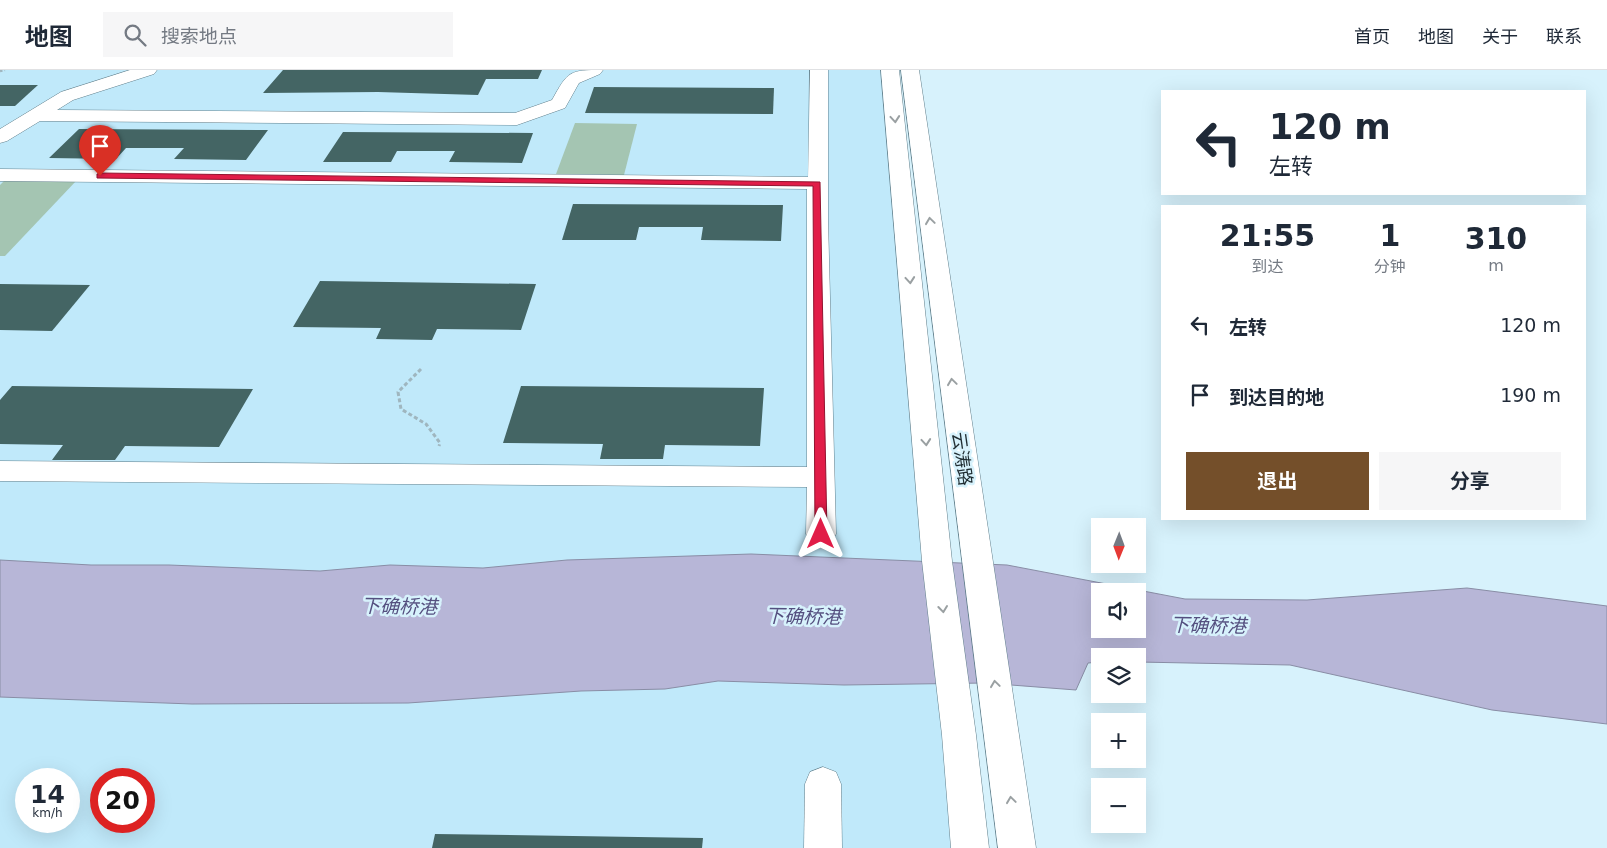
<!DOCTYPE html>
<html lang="zh">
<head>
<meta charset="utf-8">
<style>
  body { margin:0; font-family:"DejaVu Sans","Noto Sans SC",sans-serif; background:#f6f6f7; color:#1f2937; height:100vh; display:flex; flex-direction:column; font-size:19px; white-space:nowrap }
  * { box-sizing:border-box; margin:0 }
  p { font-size:16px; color:#747a83 }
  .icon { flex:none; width:28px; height:28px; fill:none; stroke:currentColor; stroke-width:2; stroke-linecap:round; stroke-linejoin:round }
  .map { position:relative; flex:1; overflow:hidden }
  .drawer { position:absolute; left:1161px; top:135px; width:425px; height:315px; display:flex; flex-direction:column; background:#fff; border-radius:0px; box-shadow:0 5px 20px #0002 }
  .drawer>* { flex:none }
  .hud { position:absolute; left:1161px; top:20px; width:425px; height:105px; border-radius:0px; box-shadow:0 5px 20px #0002; background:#fff; color:#1f2937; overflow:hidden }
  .needle { width:32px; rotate:181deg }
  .tools { position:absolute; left:1091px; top:448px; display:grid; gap:10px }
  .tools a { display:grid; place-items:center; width:55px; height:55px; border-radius:0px; background:#fff; box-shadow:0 5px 20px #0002; font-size:25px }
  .speed { position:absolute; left:15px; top:698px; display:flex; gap:10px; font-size:25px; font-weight:700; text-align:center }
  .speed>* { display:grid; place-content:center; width:65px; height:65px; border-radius:50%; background:#fff; box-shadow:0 5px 20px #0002; line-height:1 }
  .speed small { font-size:12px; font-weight:400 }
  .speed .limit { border:8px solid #d22; background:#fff; color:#111 }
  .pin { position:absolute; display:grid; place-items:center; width:42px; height:42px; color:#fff; margin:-51px -21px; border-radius:50% 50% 50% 0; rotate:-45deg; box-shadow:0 0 5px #0007 }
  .pin .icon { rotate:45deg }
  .me { position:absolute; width:55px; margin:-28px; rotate:0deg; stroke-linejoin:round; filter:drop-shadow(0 0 4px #0008) }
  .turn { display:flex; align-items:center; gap:18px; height:105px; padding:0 25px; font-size:22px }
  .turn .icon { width:65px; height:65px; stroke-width:2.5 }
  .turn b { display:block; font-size:35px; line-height:42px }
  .eta { display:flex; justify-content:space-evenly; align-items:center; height:85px; text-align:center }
  .eta b { font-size:30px; font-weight:700; line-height:35px }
  .button { display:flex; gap:10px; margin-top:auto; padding:10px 25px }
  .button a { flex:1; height:58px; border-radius:0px; background:#744f2a; color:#fff; font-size:20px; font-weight:700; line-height:58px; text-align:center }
  .button a+a { background:#f6f6f7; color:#1f2937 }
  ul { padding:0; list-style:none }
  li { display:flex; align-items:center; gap:15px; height:70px; padding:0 25px }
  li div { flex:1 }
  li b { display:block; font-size:19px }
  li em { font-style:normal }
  header { display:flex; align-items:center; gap:30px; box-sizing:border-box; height:70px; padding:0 25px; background:#fff; border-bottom:1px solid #e0e1e3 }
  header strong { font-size:24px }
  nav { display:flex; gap:28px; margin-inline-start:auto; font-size:18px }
  .search { width:350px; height:45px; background:#f6f6f7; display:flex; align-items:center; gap:12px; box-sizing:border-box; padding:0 18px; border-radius:0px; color:#747a83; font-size:19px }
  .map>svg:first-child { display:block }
</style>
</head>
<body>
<header>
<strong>地图</strong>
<div class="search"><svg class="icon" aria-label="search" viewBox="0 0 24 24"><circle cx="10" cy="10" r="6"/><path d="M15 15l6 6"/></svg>搜索地点</div>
<nav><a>首页</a><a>地图</a><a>关于</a><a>联系</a></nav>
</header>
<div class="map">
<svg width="1607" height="778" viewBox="0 0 1607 778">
  <rect width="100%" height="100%" fill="#d7f2fc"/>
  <path fill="#c0e9fa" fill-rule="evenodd" d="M0 0H881L932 426 970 778H0ZM26 709H69V751H26ZM101 709H144V751H101Z"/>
  <g fill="#a4c5b2">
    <path d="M575 53 637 54 624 105 556 104Z"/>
    <path d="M5 110H77L5 186H0V115Z"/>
  </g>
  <path fill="#b7b6d7" stroke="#898da5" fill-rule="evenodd" d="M751 484 1007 495 1185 529 1307 530 1467 518 1607 536V654L1492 640 1290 595 1138 592V586H1100V592L1088 593 1076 620 985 613 844 615 718 611 665 619 581 621 408 633 192 634 0 627V490L91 495H169L320 501 390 495 483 498 567 490ZM1100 521H1138V559H1100Z"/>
  <g fill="#446564">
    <path d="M283 0H542L538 9H486L478 25 378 22 263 23Z"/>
    <path d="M0 15H38L15 36H0Z"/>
    <path d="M594 17 774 18 773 44 585 43Z"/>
    <path d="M79 59 268 60 246 90 174 89 184 78H126L116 89 49 88Z"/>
    <path d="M343 62 533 63 522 93 449 92 455 81H397L391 92H323Z"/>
    <path d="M573 134 783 135 781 171 701 170 703 157H639L636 170H562Z"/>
    <path d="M320 211 536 214 521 260 437 259 432 270 376 269 381 258 293 257Z"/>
    <path d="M0 214 90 215 52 261 0 260Z"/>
    <path d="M12 316 253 319 219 377 125 376 115 390H52L63 375 0 374V330Z"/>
    <path d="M521 316 764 318 760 376 665 375 663 389H600L603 374 503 373Z"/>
    <path d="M435 764 703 768 702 778H432Z"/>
  </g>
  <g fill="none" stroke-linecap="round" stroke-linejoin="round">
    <g stroke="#617f8b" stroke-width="1">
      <g id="minor">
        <path d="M130 0H157L154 4 73 30 57 40 515 43 552 30C568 1 569 0 603 0L600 4 579 13 565 38 517 55 40 51 7 71 0 73V59L61 22Z"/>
        <path d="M810 0H828V149L836 464 831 472 821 475 811 472 806 464 807 417 0 411V391L807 397V119L0 111V99L808 107Z"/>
        <path d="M881 0H899L952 491 976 665 989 778H951L942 665 922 491Z"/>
        <path d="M901 0H919L1036 778H998Z"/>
        <path d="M823 697 836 702 841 714 842 778H804L805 714 810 702Z"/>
      </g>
    </g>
    <path stroke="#9fb6bf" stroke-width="2.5" stroke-dasharray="2.5 2" stroke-linecap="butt" d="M0 1 5 0"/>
    <path stroke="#9fb6bf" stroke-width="3" stroke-dasharray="4 2.5" stroke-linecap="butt" d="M421 299 398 322 401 339 426 354 440 373 439 376"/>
    <use href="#minor" fill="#fff" fill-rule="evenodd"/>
  </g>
  <defs><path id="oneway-chevron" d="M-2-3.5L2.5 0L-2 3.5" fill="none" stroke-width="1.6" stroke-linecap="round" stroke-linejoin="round" transform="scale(1.25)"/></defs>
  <g stroke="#9aa0a2">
    <use href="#oneway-chevron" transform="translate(895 49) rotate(85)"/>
    <use href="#oneway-chevron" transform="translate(930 151) rotate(-98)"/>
    <use href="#oneway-chevron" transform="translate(910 210) rotate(85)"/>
    <use href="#oneway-chevron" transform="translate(952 312) rotate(-98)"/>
    <use href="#oneway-chevron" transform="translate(926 372) rotate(85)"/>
    <use href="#oneway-chevron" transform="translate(943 539) rotate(83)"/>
    <use href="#oneway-chevron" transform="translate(995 614) rotate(-98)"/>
    <use href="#oneway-chevron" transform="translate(1011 730) rotate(-98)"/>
  </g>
  <path fill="#e11d48" stroke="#92132f" d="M100 103 820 112 827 464 825 468H817L815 464 813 116 97 108V104Z"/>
  <g text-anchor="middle" stroke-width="5" stroke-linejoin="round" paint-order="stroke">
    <g font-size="18" fill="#1f2c31" stroke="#d7f2fc">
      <text transform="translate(962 389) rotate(82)" y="6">云涛路</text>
    </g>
    <g font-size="19" font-style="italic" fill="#544f7f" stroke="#d7f2fc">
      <text transform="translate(399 536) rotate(1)" y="7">下确桥港</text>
      <text transform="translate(803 546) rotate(1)" y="7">下确桥港</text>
      <text transform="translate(1208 555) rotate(1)" y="7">下确桥港</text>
    </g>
  </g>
</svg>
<div class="tools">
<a><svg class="needle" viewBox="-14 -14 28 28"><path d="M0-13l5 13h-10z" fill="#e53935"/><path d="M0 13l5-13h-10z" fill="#747a83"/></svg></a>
<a><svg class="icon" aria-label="sound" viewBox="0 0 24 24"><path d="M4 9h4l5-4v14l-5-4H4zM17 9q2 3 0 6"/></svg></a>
<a><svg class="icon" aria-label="layers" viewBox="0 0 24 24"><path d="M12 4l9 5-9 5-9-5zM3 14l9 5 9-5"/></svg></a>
<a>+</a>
<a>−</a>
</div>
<div class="speed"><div>14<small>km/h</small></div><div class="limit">20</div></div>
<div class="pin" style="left:100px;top:106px;background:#d93025"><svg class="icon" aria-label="arrive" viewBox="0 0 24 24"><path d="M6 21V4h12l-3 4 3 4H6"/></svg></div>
<svg class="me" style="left:821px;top:464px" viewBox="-20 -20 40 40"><path d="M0-17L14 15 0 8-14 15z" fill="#e11d48" stroke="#fff" stroke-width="4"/></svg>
<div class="hud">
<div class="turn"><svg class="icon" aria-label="left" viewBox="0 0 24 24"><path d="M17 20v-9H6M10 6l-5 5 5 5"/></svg><div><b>120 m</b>左转</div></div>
</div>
<section class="drawer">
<div class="eta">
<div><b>21:55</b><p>到达</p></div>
<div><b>1</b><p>分钟</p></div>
<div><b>310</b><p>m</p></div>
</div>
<ul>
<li><svg class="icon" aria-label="left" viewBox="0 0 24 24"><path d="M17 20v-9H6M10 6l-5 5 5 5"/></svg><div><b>左转</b></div><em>120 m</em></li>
<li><svg class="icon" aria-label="arrive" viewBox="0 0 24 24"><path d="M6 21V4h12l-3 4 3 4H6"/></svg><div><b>到达目的地</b></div><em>190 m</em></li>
</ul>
<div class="button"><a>退出</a><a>分享</a></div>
</section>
</div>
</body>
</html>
